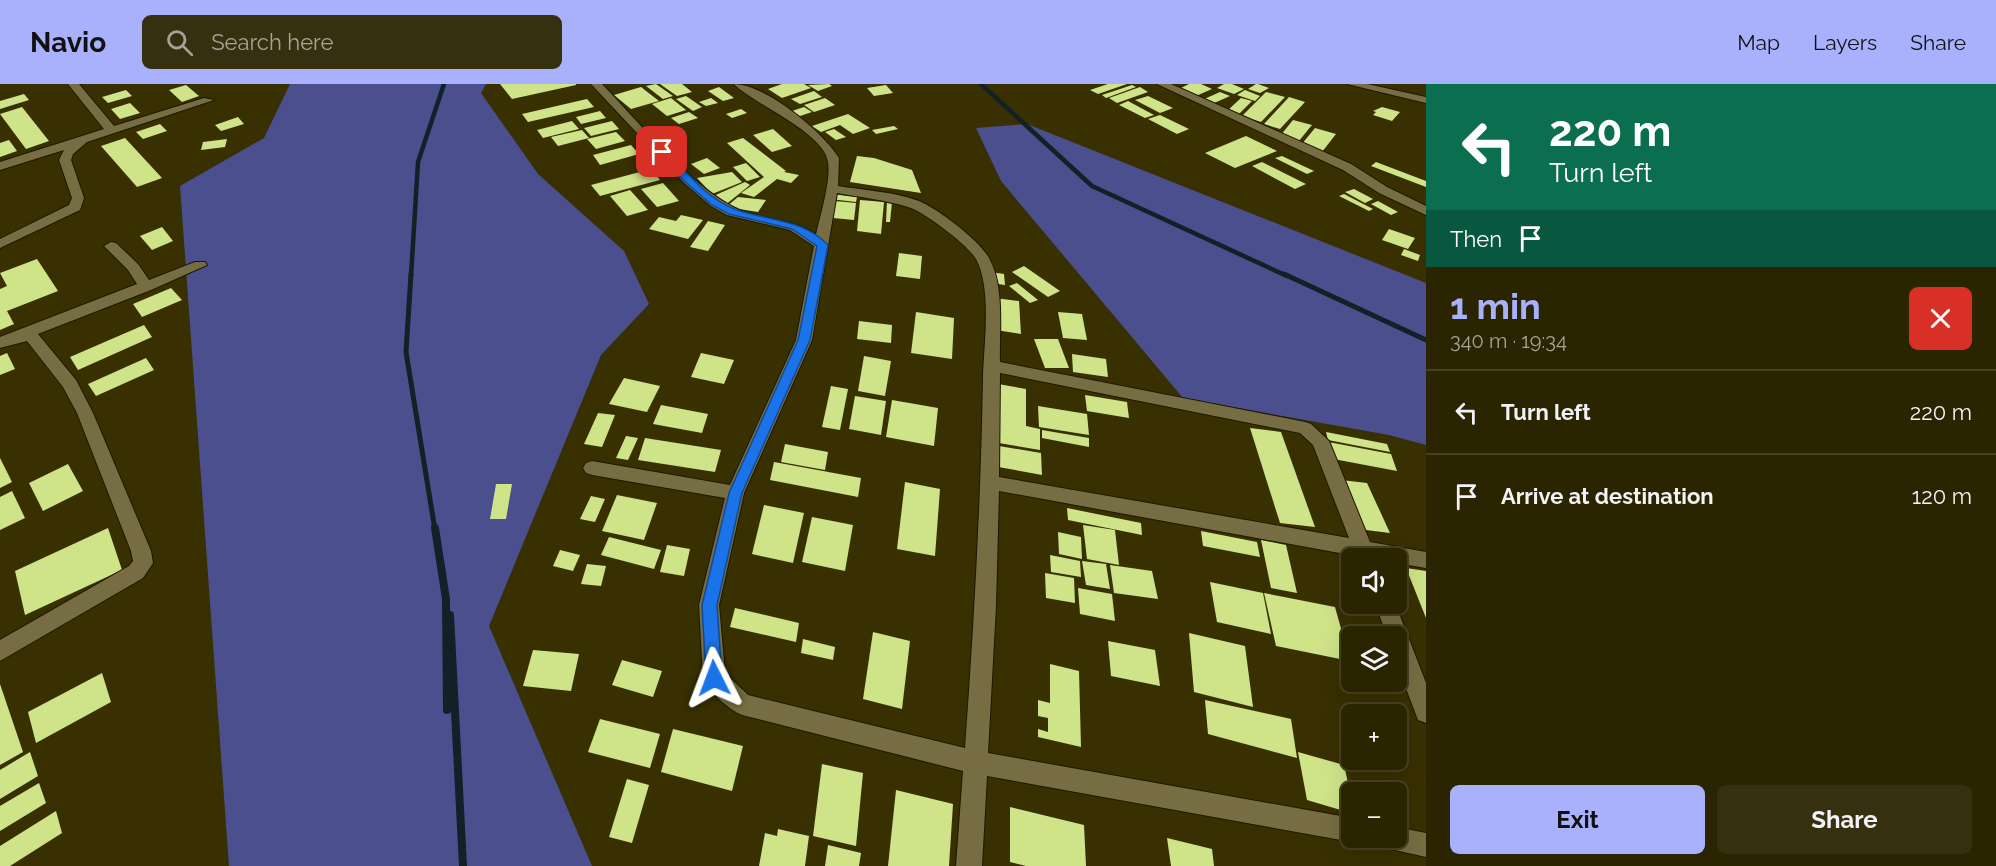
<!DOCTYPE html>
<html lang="en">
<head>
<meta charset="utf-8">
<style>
  body { margin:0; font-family:Raleway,sans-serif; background:#363010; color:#f1f3f6; height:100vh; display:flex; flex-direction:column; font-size:22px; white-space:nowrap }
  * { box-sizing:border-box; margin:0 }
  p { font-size:20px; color:#a5a499 }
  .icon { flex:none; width:33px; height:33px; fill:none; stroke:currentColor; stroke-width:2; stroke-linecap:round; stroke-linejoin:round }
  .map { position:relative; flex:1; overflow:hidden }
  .panel { display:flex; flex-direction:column; background:#2a2401; width:570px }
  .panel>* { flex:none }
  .top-card { background:#0b6e4f; color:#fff; overflow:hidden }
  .controls { position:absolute; left:1341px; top:464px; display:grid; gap:12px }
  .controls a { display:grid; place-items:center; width:66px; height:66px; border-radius:9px; background:#2a2401; box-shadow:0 6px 24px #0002,0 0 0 2px #464123; font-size:30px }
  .pin { position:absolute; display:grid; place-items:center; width:51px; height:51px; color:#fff; margin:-26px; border-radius:12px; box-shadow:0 3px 9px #0006 }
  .me { position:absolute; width:66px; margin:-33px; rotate:357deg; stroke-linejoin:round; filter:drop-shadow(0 0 4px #0008) }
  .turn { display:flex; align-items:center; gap:21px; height:126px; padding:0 24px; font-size:27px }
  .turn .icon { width:78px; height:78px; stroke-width:2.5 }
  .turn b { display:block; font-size:42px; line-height:51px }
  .then { display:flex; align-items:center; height:57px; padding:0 24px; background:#0003; gap:12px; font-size:22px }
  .round { display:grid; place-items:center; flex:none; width:63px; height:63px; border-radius:9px; background:#363010 }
  .headline { display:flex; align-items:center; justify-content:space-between; height:102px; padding:0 24px }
  h1 { font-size:36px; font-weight:700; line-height:45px; color:#a9b0fc }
  .primary-button { display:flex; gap:12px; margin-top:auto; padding:12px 24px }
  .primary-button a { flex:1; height:69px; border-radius:9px; background:#a9b0fc; color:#111; font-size:24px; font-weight:700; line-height:69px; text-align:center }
  .primary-button a+a { background:#363010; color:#f1f3f6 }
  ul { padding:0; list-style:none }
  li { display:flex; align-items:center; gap:18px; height:84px; padding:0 24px; border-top:2px solid #464123 }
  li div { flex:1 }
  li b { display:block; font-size:22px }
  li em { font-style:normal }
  header { display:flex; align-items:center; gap:36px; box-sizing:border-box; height:84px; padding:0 30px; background:#a9b0fc; color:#111 }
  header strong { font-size:28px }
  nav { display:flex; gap:33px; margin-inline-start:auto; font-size:21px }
  .search { width:420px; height:54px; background:#363010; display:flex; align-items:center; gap:15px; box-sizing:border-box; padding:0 21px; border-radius:9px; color:#a5a499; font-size:22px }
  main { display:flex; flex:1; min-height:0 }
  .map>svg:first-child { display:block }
</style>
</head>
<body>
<header>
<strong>Navio</strong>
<div class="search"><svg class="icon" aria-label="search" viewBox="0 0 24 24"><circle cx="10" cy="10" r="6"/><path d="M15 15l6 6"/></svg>Search here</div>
<nav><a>Map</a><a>Layers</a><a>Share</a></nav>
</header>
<main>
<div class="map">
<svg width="1426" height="782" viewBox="0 0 1426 782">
  <rect width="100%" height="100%" fill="#383001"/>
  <g fill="#4c4f8e">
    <path d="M290 0H486L481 9 538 90 624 167 649 220 601 271 489 542 592 782H229L180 102 264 54Z"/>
    <path d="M1027 40 1426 199V361L1389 351 1183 314 1001 97 976 44Z"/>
  </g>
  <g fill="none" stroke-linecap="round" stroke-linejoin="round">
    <g stroke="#112126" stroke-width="4.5">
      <path d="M981 0 1092 102 1287 192"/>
      <path d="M411 192 418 78 444 0"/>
    </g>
    <g stroke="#112126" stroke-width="5">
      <path d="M411 190 406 268 435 446"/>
      <path d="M1284 190 1426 256"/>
    </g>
    <path stroke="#112126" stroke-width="8" d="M435 444 446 515 447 626 450 531 463 782"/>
  </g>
  <g fill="#cfe489">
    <path d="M500 0H576V1L512 15Z"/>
    <path d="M656 0 673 12 663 15 646 2Z"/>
    <path d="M660 0H682L692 8 677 12Z"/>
    <path d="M782 0H804L811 4 782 14 768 5Z"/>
    <path d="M829 0 832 2 818 7 808 1Z"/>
    <path d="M1108 0H1127L1098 10 1090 6Z"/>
    <path d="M1189 0H1201L1212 5 1196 12 1179 5Z"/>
    <path d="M1224 0H1232L1244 5 1234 10 1217 4Z"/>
    <path d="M1256 0H1258L1269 4 1260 9 1248 5Z"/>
    <path d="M186 1 199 12 182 18 169 6Z"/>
    <path d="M886 1 893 9 874 12 867 4Z"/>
    <path d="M1132 1 1136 3 1106 14 1102 11Z"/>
    <path d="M641 3 659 17 631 25 614 11Z"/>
    <path d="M719 3 734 14 723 17 708 7Z"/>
    <path d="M1140 3 1148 8 1117 19 1109 14Z"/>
    <path d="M126 6 132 12 108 19 102 13Z"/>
    <path d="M1245 6 1260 12 1255 17 1237 11Z"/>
    <path d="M814 7 822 13 800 20 791 15Z"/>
    <path d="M1220 8 1230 12 1212 20 1202 16Z"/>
    <path d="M1266 8 1285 13 1261 38 1242 32Z"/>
    <path d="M24 10 29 16 0 25V17Z"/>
    <path d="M686 12 702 23 693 27 676 15Z"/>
    <path d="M1148 12 1173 24 1160 29 1135 16Z"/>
    <path d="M1289 13 1305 18 1280 45 1264 40Z"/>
    <path d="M671 14 686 26 667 32 652 20Z"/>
    <path d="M711 14 718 19 706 22 699 18Z"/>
    <path d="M825 14 835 21 814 28 804 21Z"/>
    <path d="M1241 14 1252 17 1238 31 1227 27Z"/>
    <path d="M587 15 594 23 528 38 522 30Z"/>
    <path d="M1128 17 1154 31 1145 34 1119 21Z"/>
    <path d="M130 19 140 29 120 35 111 25Z"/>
    <path d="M22 23 49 57 26 65 0 30Z"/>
    <path d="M804 23 812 28 800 32 792 27Z"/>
    <path d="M1382 23 1400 28 1392 37 1373 31 1376 28 1373 27Z"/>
    <path d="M741 25 747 29 732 34 726 30Z"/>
    <path d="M600 27 606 34 581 40 576 33Z"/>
    <path d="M689 28 698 34 679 40 671 34Z"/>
    <path d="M848 30 870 44 853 50 840 41 821 48 812 42Z"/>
    <path d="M1160 31 1189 45 1177 50 1148 35Z"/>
    <path d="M238 33 244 40 221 47 215 41Z"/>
    <path d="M1293 36 1312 41 1298 58 1280 52Z"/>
    <path d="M572 37 579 45 543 54 537 46Z"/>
    <path d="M612 37 619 45 591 52 584 44Z"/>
    <path d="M160 40 167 47 143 55 136 48Z"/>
    <path d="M894 42 898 45 876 50 872 46Z"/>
    <path d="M1315 44 1336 50 1322 68 1301 61Z"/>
    <path d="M773 45 792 62 772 68 753 51Z"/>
    <path d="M834 45 846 53 836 56 825 48Z"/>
    <path d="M582 46 589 54 558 62 551 53Z"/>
    <path d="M616 48 625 57 596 65 587 55Z"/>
    <path d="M1246 52 1277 67 1235 84 1205 69Z"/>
    <path d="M125 54 162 94 137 103 101 62Z"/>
    <path d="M743 54 786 87 784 88 799 91 791 99 777 95 754 113 741 109 764 93 727 59Z"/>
    <path d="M227 55 225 63 201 66 203 58Z"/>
    <path d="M9 56 17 67 0 73V59Z"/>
    <path d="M631 61 639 70 600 81 593 71Z"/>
    <path d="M857 72 874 74 912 86 921 109 850 98Z"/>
    <path d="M1282 72 1314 87 1307 90 1275 74Z"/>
    <path d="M707 74 720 84 704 90 691 80Z"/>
    <path d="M1262 78 1306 100 1295 105 1252 82Z"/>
    <path d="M1376 78 1426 97V103L1371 82Z"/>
    <path d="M746 79 760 93 747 97 733 83Z"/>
    <path d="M651 85 660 96 600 112 591 101Z"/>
    <path d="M732 88 742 98 712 110 697 94Z"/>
    <path d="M745 98 750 101 724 122 711 113Z"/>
    <path d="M663 99 679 117 657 123 641 105Z"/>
    <path d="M1354 105 1373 115 1365 119 1345 108Z"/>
    <path d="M630 106 648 126 627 132 610 112Z"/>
    <path d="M831 110 857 113 856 118 830 115Z"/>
    <path d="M1344 110 1373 125 1369 127 1339 112Z"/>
    <path d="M738 113 766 116 758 128 726 123Z"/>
    <path d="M860 116 884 118 881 150 857 147Z"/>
    <path d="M835 117 856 119 854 136 833 134Z"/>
    <path d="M887 117 892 118 890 138H886Z"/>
    <path d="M1378 117 1398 128 1391 131 1371 120Z"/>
    <path d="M681 131 703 136 688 155 649 145 659 133 676 137Z"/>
    <path d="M708 137 725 141 708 167 690 163Z"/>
    <path d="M162 143 173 157 152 166 140 152Z"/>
    <path d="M1389 145 1415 154 1408 165 1382 156Z"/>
    <path d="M1404 165 1420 171 1418 177 1401 171Z"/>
    <path d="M899 169 922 172 920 195 896 192Z"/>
    <path d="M37 175 58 207 7 227 14 240 0 246V205L7 202 0 189Z"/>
    <path d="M1024 182 1060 207 1048 213 1012 188Z"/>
    <path d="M990 188 1004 190 1005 201 991 199Z"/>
    <path d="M1017 199 1038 216 1030 219 1009 202Z"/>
    <path d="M171 204 182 216 142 233 133 220Z"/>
    <path d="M995 214 1019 217 1021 250 996 246Z"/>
    <path d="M916 228 954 234 952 275 911 269Z"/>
    <path d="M1058 228 1082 230 1087 256 1063 254Z"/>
    <path d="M859 237 892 241 891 259 857 255Z"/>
    <path d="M144 241 152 253 78 286 70 273Z"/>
    <path d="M1034 255H1058L1069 284H1045Z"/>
    <path d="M7 269 15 285 0 291V272Z"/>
    <path d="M701 269 734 276 724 300 691 293Z"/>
    <path d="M1072 270 1106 275 1108 293 1073 288Z"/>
    <path d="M864 272 891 277 885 312 858 307Z"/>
    <path d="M146 274 154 286 96 312 88 300Z"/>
    <path d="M624 294 660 302 647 328 609 320Z"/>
    <path d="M998 300 1026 305V342L1040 345V366L993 358Z"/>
    <path d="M831 302 848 305 840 346 822 343Z"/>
    <path d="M1085 311 1127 318 1129 334 1087 327Z"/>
    <path d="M855 312 886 317 881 351 849 345Z"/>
    <path d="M892 316 938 324 934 362 886 353Z"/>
    <path d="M661 321 708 330 702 349 653 340Z"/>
    <path d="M1038 322 1087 330 1089 351 1039 343Z"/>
    <path d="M598 329 615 331 602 363 584 360Z"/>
    <path d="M1250 344 1281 348 1315 443 1280 439Z"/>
    <path d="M1042 346 1089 354V363L1042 354Z"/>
    <path d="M1326 348 1387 360 1390 368 1328 356Z"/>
    <path d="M626 352 638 354 628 376 616 374Z"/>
    <path d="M645 354 721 366 715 388 638 376Z"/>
    <path d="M1323 357 1391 370 1397 387 1328 374Z"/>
    <path d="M785 360 828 368 825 386 781 378Z"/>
    <path d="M993 361 1041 369 1042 391 993 382Z"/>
    <path d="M0 374 12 398 0 404Z"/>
    <path d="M774 378 861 394 858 413 770 396Z"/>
    <path d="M68 380 83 407 43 427 29 399Z"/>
    <path d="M1341 396 1367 399 1390 449 1358 445Z"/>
    <path d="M905 398 940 405 935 472 897 465Z"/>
    <path d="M496 400H512L506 435H490Z"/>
    <path d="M12 407 25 434 0 446V413Z"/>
    <path d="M617 411 657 419 644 456 602 447Z"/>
    <path d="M591 412 605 415 595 438 580 435Z"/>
    <path d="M764 421 804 429 793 479 752 470Z"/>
    <path d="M1067 424 1141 439 1142 451 1068 436Z"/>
    <path d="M812 433 853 441 845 487 802 478Z"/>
    <path d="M1083 441 1115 446 1119 481 1087 475Z"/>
    <path d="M108 444 122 486 25 531 15 487Z"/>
    <path d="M1201 447 1257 458 1260 473 1203 462Z"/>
    <path d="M1058 448 1081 453 1082 475 1059 470Z"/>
    <path d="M609 453 661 466 654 485 601 471Z"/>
    <path d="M1261 456 1286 461 1297 509 1271 504Z"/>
    <path d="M667 461 690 465 684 492 660 488Z"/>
    <path d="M560 466 580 471 573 487 553 482Z"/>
    <path d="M1050 471 1080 477 1081 493 1051 488Z"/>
    <path d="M1082 477 1106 480 1110 505 1086 501Z"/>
    <path d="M587 480 606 482 601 502 581 500Z"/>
    <path d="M1110 481 1152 487 1158 515 1114 509Z"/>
    <path d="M1406 484 1426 487V534Z"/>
    <path d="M1045 489 1074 494 1075 519 1046 514Z"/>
    <path d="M1210 498 1263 509 1271 550 1217 538Z"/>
    <path d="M1078 504 1112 510 1115 537 1080 530Z"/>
    <path d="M1264 509 1335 523 1350 577 1276 562Z"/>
    <path d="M735 524 799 539 796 558 730 543Z"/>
    <path d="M873 548 910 557 902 625 863 615Z"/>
    <path d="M1189 549 1245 562 1253 623 1194 608Z"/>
    <path d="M803 555 835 563 833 576 801 569Z"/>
    <path d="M1108 557 1155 566 1160 602 1111 592Z"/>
    <path d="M533 566 579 570 571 607 523 602Z"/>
    <path d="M622 576 662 587 653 613 612 601Z"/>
    <path d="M1050 580 1079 587 1081 663 1038 653V645L1048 648V634L1038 632V616L1050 619Z"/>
    <path d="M102 589 111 618 36 659 28 628Z"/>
    <path d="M0 600 23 668 0 681Z"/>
    <path d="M1205 616 1291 635 1297 674 1208 650Z"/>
    <path d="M600 635 660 650 650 684 588 668Z"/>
    <path d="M673 645 743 662 732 707 661 688Z"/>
    <path d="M30 668 38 692 0 715V686Z"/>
    <path d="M1298 668 1344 681 1350 708 1340 706 1344 727 1307 716Z"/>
    <path d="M822 680 863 689 856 762 813 752Z"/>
    <path d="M627 695 649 701 632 759 609 753Z"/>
    <path d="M39 699 46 719 0 747V722Z"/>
    <path d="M896 706 953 720 949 782H888Z"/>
    <path d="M1010 723 1084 741 1086 782H1026L1010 778Z"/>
    <path d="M56 727 62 749 10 782H0V762Z"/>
    <path d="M778 745 809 752 805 782H759L765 749 777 752Z"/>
    <path d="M1167 754 1212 765 1214 782H1171Z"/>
    <path d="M828 761 861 769 859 782H825Z"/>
  </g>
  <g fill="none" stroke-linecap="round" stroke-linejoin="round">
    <g stroke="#1c1803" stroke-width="2">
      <g id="street">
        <path d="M68 0H79L114 42 204 14 214 16 87 58 73 70 71 76 84 114 80 126 0 164V155L69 121 72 114 59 76 64 66 0 86V78L104 45Z"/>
        <path d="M591 0H602C639 38 687 99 733 123 760 137 788 132 816 151 820 131 831 98 828 78 824 48 753 20 734 0 765 0 823 48 839 74L838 102C862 106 896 108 919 117 938 125 979 156 989 174 1005 203 999 246 1000 278L1305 338 1311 340 1329 357 1370 458 1426 468V484L1396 479V474H1357L1356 472 999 407 996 522 988 669 1352 734V753L1361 755 1352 758 987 692 982 782H956L963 687 742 631C728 625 709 608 703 594L699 521 725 414 592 391 586 389 583 384 586 379 592 377 730 401 796 256 814 162 790 146 727 131 711 122 683 98ZM837 109C860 113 885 116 908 123 923 127 968 161 976 175 992 204 984 260 983 292 981 416 974 540 965 664L748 611 725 589 719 521 744 409 812 256ZM1000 289 1300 349 1313 361 1349 454 999 393Z"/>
        <path d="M1157 0H1171L1351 80 1387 103 1426 122V131L1379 109 1343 86Z"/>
        <path d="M1347 0H1367L1426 13V19Z"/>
        <path d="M111 158 116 159 138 180 149 196 195 178H205L207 181 151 206 38 250 76 296 93 329 151 467 153 479 143 494 0 577V556L129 482 133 477 131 467 77 329 63 303 27 257 0 264V253L137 200 128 186 104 162Z"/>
        <path d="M1375 519H1395L1426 599V639L1418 636 1396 578V552H1387Z"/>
        <path d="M1396 743 1426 749V773L1377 762 1374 753H1396Z"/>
      </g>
    </g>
    <use href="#street" fill="#766e42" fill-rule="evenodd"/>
  </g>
  <path fill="#1a73e8" stroke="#114b97" stroke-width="1.5" d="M658 66H665C685 87 708 116 737 126 769 137 803 135 828 161L810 256 742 409 717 521 722 594 720 600 714 602 708 600 706 594 702 521 729 409 798 256 817 162 792 145 729 130 712 121 684 97 658 70Z"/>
</svg>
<div class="controls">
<a><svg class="icon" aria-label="sound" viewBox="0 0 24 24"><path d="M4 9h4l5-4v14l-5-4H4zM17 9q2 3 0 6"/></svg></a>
<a><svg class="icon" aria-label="layers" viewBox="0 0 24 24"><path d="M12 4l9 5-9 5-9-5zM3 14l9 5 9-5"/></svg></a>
<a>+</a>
<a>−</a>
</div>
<div class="pin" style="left:662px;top:68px;background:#d93025"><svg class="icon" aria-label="arrive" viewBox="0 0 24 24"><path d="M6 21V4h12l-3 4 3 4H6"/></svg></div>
<svg class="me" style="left:714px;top:594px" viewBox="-20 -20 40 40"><path d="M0-17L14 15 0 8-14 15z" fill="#1a73e8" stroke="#fff" stroke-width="4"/></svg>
</div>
<section class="panel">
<div class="top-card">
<div class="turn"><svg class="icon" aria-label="left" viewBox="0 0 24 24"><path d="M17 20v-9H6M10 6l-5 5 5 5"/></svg><div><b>220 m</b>Turn left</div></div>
<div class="then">Then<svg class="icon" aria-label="arrive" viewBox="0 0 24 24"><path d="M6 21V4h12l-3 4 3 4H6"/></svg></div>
</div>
<div class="headline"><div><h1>1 min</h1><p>340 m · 19:34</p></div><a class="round" style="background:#d93025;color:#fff"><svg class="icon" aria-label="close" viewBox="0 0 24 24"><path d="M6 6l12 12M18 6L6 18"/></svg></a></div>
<ul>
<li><svg class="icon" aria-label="left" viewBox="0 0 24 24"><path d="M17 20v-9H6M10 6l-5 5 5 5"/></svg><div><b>Turn left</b></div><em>220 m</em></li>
<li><svg class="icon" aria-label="arrive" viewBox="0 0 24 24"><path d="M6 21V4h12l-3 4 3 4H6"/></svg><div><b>Arrive at destination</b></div><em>120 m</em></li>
</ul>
<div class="primary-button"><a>Exit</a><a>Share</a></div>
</section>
</main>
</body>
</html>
